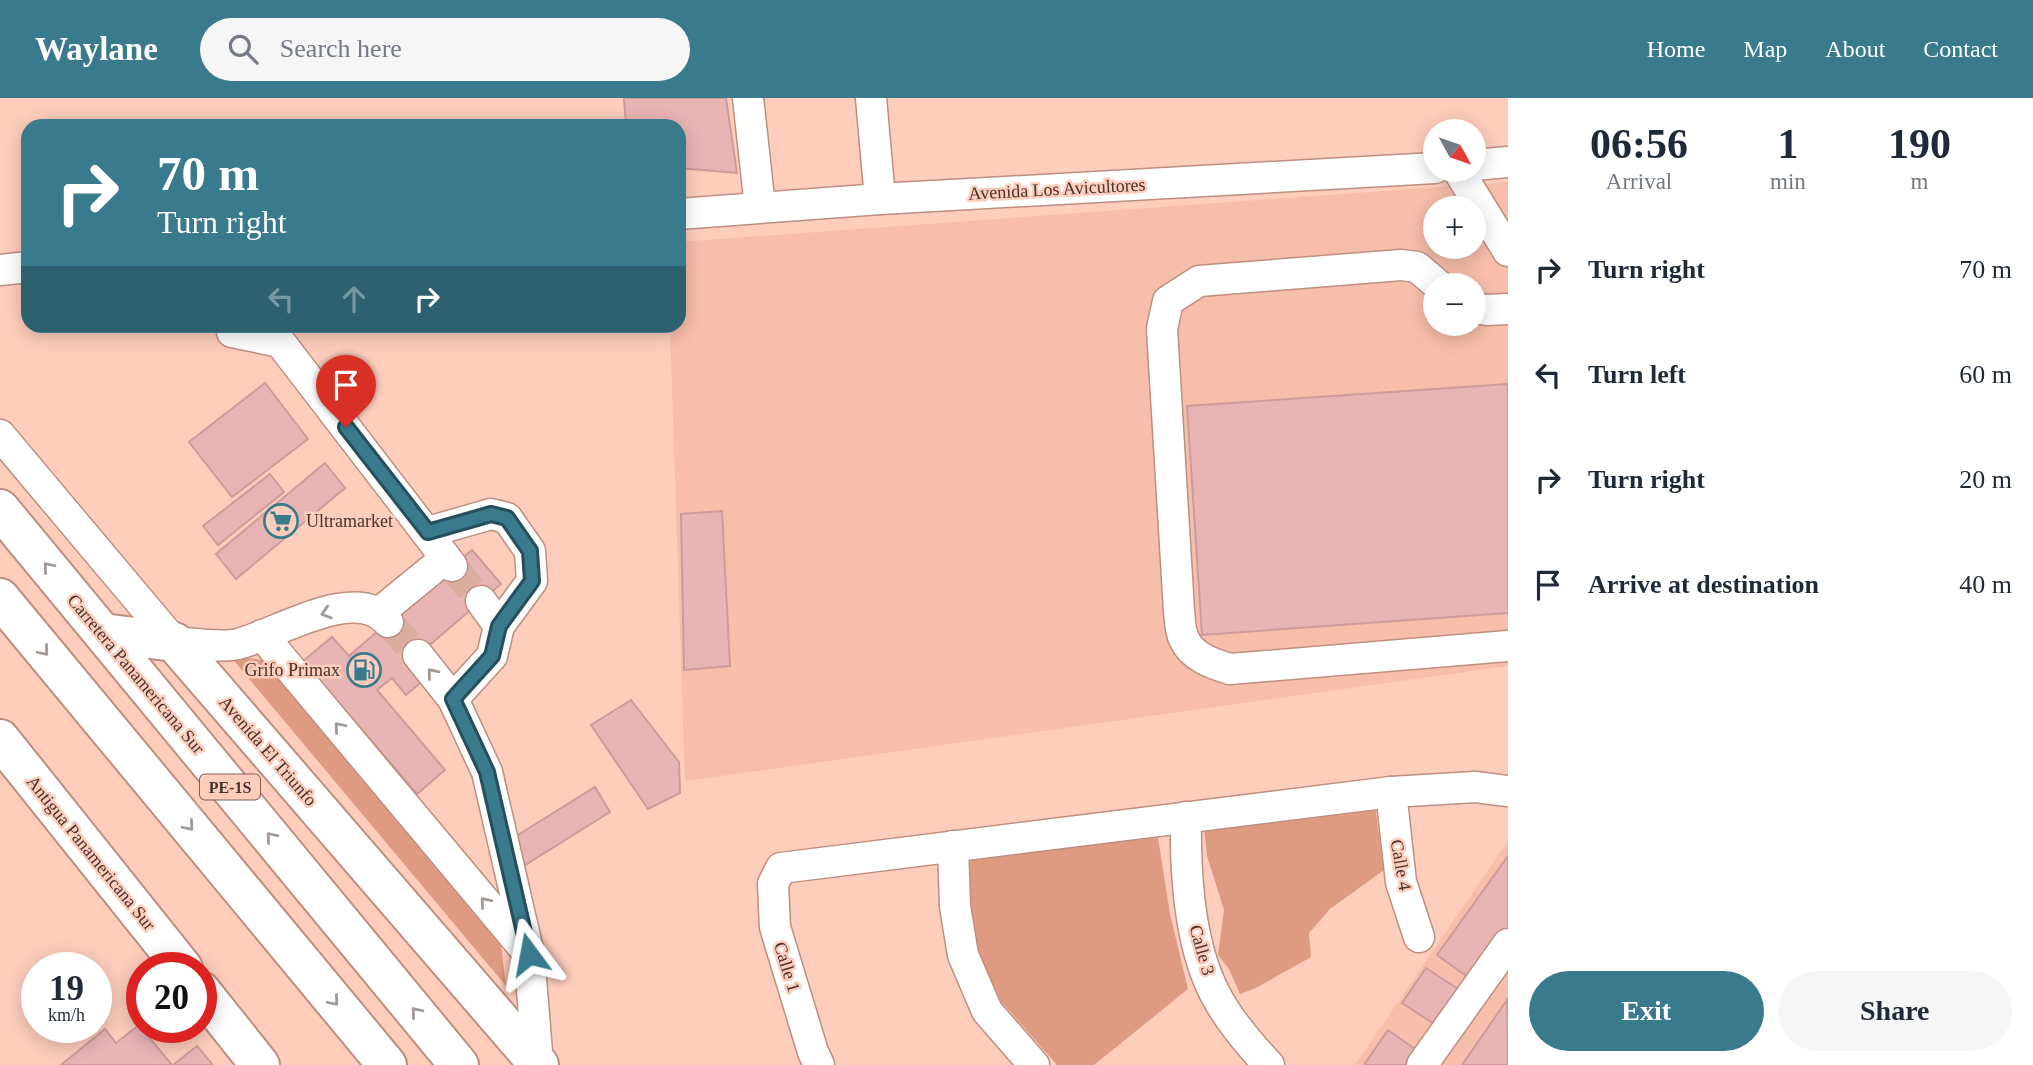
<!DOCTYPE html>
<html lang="en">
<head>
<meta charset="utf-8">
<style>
  body { margin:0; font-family:Georgia,serif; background:#f6f6f7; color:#1f2937; height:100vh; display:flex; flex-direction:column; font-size:26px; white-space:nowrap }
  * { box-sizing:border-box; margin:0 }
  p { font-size:23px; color:#747a83 }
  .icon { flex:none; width:38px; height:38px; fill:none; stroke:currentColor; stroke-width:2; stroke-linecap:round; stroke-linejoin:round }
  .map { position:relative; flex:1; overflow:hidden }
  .drawer { display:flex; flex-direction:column; background:#fff; width:525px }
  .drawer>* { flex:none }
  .guide { position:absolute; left:21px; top:21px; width:665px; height:214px; border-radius:21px; box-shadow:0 4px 18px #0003; background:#397a8d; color:#fff; overflow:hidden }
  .needle { width:46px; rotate:130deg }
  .tools { position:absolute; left:1423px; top:21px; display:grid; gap:14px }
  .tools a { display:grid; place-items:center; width:63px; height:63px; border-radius:50%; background:#fff; box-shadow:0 4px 18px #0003; font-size:35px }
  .speed { position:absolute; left:21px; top:854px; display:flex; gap:14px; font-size:35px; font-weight:700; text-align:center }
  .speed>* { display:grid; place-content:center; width:91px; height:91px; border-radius:50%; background:#fff; box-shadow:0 4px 18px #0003; line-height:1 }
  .speed small { font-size:18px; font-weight:400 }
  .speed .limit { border:10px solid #d22; background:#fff; color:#111 }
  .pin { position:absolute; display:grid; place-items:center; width:60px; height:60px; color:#fff; margin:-72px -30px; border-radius:50% 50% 50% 0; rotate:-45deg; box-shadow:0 0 7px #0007 }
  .pin .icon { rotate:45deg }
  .me { position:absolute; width:77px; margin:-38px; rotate:347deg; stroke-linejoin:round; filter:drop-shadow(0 0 5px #0008) }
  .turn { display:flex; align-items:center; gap:24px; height:147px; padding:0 21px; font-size:32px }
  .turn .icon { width:91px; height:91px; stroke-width:2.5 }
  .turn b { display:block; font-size:49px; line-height:60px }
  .lanes { display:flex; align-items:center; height:66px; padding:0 21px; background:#0003; justify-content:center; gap:35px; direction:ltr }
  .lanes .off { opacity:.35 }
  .eta { display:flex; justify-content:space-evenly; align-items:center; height:119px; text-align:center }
  .eta b { font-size:42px; font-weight:700; line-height:49px }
  .action { display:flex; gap:14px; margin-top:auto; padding:14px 21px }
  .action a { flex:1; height:80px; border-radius:42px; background:#397a8d; color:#fff; font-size:28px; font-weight:700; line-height:80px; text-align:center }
  .action a+a { background:#f6f6f7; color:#1f2937 }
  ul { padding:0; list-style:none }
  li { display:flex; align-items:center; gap:21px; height:105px; padding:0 21px }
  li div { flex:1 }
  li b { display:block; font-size:26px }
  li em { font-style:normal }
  header { display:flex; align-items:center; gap:42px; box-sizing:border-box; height:98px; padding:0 35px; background:#397a8d; color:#fff }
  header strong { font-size:33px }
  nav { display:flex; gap:38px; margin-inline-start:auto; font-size:24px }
  .search { width:490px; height:63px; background:#f6f6f7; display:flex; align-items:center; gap:18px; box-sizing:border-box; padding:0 24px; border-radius:38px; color:#747a83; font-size:26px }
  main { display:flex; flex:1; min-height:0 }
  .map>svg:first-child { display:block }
</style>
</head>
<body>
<header>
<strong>Waylane</strong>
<div class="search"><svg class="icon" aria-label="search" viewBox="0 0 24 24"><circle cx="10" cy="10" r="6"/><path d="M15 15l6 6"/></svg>Search here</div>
<nav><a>Home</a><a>Map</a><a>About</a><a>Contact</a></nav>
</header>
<main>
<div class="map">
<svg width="1508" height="967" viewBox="0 0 1508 967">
  <rect width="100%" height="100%" fill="#fecdbc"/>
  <g fill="#f7beab" fill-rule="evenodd">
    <path d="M1508 84V568L685 683 670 228H679V144ZM1435 110H1474V149H1435ZM1435 187H1474V226H1435Z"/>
    <path d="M1508 743V967H1355Z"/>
  </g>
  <g fill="#df9a82">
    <path d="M230 558 264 562 501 846 506 888Z"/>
    <path d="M1375 708 1384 772 1330 811 1309 835 1311 859 1256 890 1240 896 1229 871 1218 857 1224 812 1207 758 1204 730Z"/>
    <path d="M1158 740 1170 816 1188 891 1094 967H1057L999 901 975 853 963 808 972 755Z"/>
  </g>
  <g fill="#e9b4b4" stroke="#ce9b9b" stroke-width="2">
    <path d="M624 0H726L737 75 679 70V28H626Z"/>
    <path d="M265 285 308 341 232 399 189 344Z"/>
    <path d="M1508 286V515L1202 537 1187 308Z"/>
    <path d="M325 365 345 390 236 481 216 456Z"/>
    <path d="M270 376 284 394 218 447 203 428Z"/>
    <path d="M722 413 730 568 684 572 681 416Z"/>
    <path d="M472 452 501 486 418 557 425 581 406 597 392 580 377 592 445 672 417 696 303 563 332 539 349 558Z"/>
    <path d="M631 602 679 664 680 695 648 711 591 627Z"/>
    <path d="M595 689 610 714 525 767 510 742Z"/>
    <path d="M1508 758V838L1475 884 1437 857Z"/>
    <path d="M1426 870 1458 891 1434 926 1402 905Z"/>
    <path d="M1507 902 1508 967H1462Z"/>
    <path d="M139 927 172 967H61L105 931 116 945Z"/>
    <path d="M1388 932 1419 954 1410 967H1364Z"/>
    <path d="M197 948 213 967H173Z"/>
  </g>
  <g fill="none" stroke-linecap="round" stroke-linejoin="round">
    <g stroke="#d9ae9f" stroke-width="30" stroke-dasharray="30 15" stroke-linecap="butt">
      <path d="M452 468 481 503"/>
      <path d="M388 524 418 557"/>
    </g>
    <g stroke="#bd8f7f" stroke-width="33">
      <g id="minor">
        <path d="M748 0 760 109"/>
        <path d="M871 0 880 101"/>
        <path d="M1474 67 1508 64"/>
        <path d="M1458 72 1508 153"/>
        <path d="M679 116 880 101 1435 70"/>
        <path d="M0 172 28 169"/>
        <path d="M1438 187 1417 169 1401 167 1199 183 1168 203 1162 231 1179 513C1180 522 1180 533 1184 541 1192 559 1213 566 1230 571L1508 548"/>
        <path d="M1474 210 1487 212 1508 211"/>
        <path d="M232 234 280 244 452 468"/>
        <path d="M0 337 174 544C191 545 222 550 238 546 277 536 357 485 388 524"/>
        <path d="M428 434 491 416 507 420 530 453 532 483 499 528"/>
        <path d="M380 514 446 460"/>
        <path d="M262 537 524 850"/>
        <path d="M418 557 453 601 487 674 529 856 538 966"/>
        <path d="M453 601 492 558 499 528 481 503"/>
        <path d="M1391 694 1401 784 1419 839"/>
        <path d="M1186 719C1185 777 1189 852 1219 903 1232 926 1251 948 1269 967"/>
        <path d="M953 748 955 808 963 857 987 913 1034 967"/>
        <path d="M819 967 813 954 775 829 773 786 781 770 1391 694 1475 689 1508 693"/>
        <path d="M1422 967 1508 846"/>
      </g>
    </g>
    <g stroke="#bd8f7f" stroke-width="42">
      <g id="major">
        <path d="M174 544 539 967"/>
        <path d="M0 641 183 870"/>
        <path d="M201 893 260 967"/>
      </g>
    </g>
    <g stroke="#bd8f7f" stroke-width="42">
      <g id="highway">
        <path d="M0 411 459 967"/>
        <path d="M0 500 387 967"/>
        <path d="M103 535 174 544"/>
        <path d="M538 966V967"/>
      </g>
    </g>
    <use href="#minor" stroke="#fff" stroke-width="30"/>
    <use href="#major" stroke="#fff" stroke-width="38"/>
    <use href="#highway" stroke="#fff" stroke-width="38"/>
  </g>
  <defs><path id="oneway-chevron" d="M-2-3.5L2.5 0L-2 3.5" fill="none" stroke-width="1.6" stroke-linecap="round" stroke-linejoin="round" transform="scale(1.75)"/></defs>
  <g stroke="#a39996">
    <use href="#oneway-chevron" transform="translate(48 469) rotate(-130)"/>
    <use href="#oneway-chevron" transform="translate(326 515) rotate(164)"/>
    <use href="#oneway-chevron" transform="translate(44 553) rotate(50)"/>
    <use href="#oneway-chevron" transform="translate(432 575) rotate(-129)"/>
    <use href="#oneway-chevron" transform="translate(339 629) rotate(-130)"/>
    <use href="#oneway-chevron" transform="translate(189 728) rotate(50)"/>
    <use href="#oneway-chevron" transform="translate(271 739) rotate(-130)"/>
    <use href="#oneway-chevron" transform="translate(485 804) rotate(-130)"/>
    <use href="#oneway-chevron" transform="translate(334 903) rotate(50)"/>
    <use href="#oneway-chevron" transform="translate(416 914) rotate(-130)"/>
  </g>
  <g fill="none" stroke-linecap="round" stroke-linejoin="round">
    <g stroke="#254f5c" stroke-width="18">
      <path id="route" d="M346 329 428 434 491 416 507 420 530 453 532 483 499 528 492 558 453 601 487 674 529 856"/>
    </g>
    <use href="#route" stroke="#397a8d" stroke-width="12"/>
  </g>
  <defs>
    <g id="supermarket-ring" transform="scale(1.75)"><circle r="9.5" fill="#fecdbc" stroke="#397a8d" stroke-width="1.5"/><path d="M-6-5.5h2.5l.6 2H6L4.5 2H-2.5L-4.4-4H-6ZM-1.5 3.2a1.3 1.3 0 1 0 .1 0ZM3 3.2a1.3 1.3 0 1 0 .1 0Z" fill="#397a8d"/></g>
    <g id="fuel-ring" transform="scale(1.75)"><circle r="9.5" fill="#fecdbc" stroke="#397a8d" stroke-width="1.5"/><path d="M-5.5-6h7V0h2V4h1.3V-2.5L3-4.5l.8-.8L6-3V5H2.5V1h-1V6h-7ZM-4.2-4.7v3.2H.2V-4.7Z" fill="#397a8d"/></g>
  </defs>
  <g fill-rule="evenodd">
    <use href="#supermarket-ring" x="281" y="423"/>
    <use href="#fuel-ring" x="364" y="572"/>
  </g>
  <g text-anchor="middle" stroke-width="5" stroke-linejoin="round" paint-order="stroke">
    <rect fill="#fecdbc" stroke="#7e6158" stroke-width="2" x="200" y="676.5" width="60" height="25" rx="5"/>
    <g font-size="16" font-weight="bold" fill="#47332d">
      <text x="230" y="695">PE-1S</text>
    </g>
    <g font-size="18" fill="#47332d" stroke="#fecdbc">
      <text transform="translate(1057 91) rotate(-3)" y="6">Avenida Los Avicultores</text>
      <text transform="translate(136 576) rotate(50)" y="6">Carretera Panamericana Sur</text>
      <text transform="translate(268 653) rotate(49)" y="6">Avenida El Triunfo</text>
      <text transform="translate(91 755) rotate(51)" y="6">Antigua Panamericana Sur</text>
      <text transform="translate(1401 767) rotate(80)" y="6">Calle 4</text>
      <text transform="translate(1202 852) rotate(74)" y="6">Calle 3</text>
      <text transform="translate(787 869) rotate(73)" y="6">Calle 1</text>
    </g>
    <g font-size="18" fill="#47332d" stroke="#fecdbc" text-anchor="start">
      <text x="306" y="429">Ultramarket</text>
      <text x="340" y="578" text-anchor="end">Grifo Primax</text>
    </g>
  </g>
</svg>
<div class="tools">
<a><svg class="needle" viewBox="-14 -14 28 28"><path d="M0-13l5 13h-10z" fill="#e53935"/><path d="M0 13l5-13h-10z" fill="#747a83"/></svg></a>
<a>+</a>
<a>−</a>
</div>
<div class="speed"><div>19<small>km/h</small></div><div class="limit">20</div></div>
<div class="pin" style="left:346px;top:329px;background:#d93025"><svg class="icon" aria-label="arrive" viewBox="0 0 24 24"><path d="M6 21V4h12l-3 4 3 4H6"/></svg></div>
<svg class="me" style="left:529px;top:856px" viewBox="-20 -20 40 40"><path d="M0-17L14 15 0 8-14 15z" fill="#397a8d" stroke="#fff" stroke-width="4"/></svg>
<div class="guide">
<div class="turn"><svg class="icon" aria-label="right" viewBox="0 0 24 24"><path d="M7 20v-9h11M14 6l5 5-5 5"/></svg><div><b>70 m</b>Turn right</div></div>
<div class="lanes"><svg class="icon off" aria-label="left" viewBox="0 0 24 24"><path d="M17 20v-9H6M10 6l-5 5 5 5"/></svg><svg class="icon off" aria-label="ahead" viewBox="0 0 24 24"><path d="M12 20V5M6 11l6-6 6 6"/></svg><svg class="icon" aria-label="right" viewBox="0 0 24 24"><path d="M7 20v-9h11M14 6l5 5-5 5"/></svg></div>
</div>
</div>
<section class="drawer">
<div class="eta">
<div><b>06:56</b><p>Arrival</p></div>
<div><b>1</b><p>min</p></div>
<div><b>190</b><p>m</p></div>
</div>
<ul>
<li><svg class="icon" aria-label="right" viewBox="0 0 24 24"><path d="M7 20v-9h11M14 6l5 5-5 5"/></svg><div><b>Turn right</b></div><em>70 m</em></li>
<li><svg class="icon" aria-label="left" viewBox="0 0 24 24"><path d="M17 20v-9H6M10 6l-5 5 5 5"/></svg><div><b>Turn left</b></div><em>60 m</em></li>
<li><svg class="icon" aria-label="right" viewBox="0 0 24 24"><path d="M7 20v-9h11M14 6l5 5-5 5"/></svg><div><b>Turn right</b></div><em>20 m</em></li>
<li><svg class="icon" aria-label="arrive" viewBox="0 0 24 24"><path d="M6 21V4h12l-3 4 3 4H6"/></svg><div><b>Arrive at destination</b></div><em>40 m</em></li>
</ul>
<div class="action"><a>Exit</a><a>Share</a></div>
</section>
</main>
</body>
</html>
